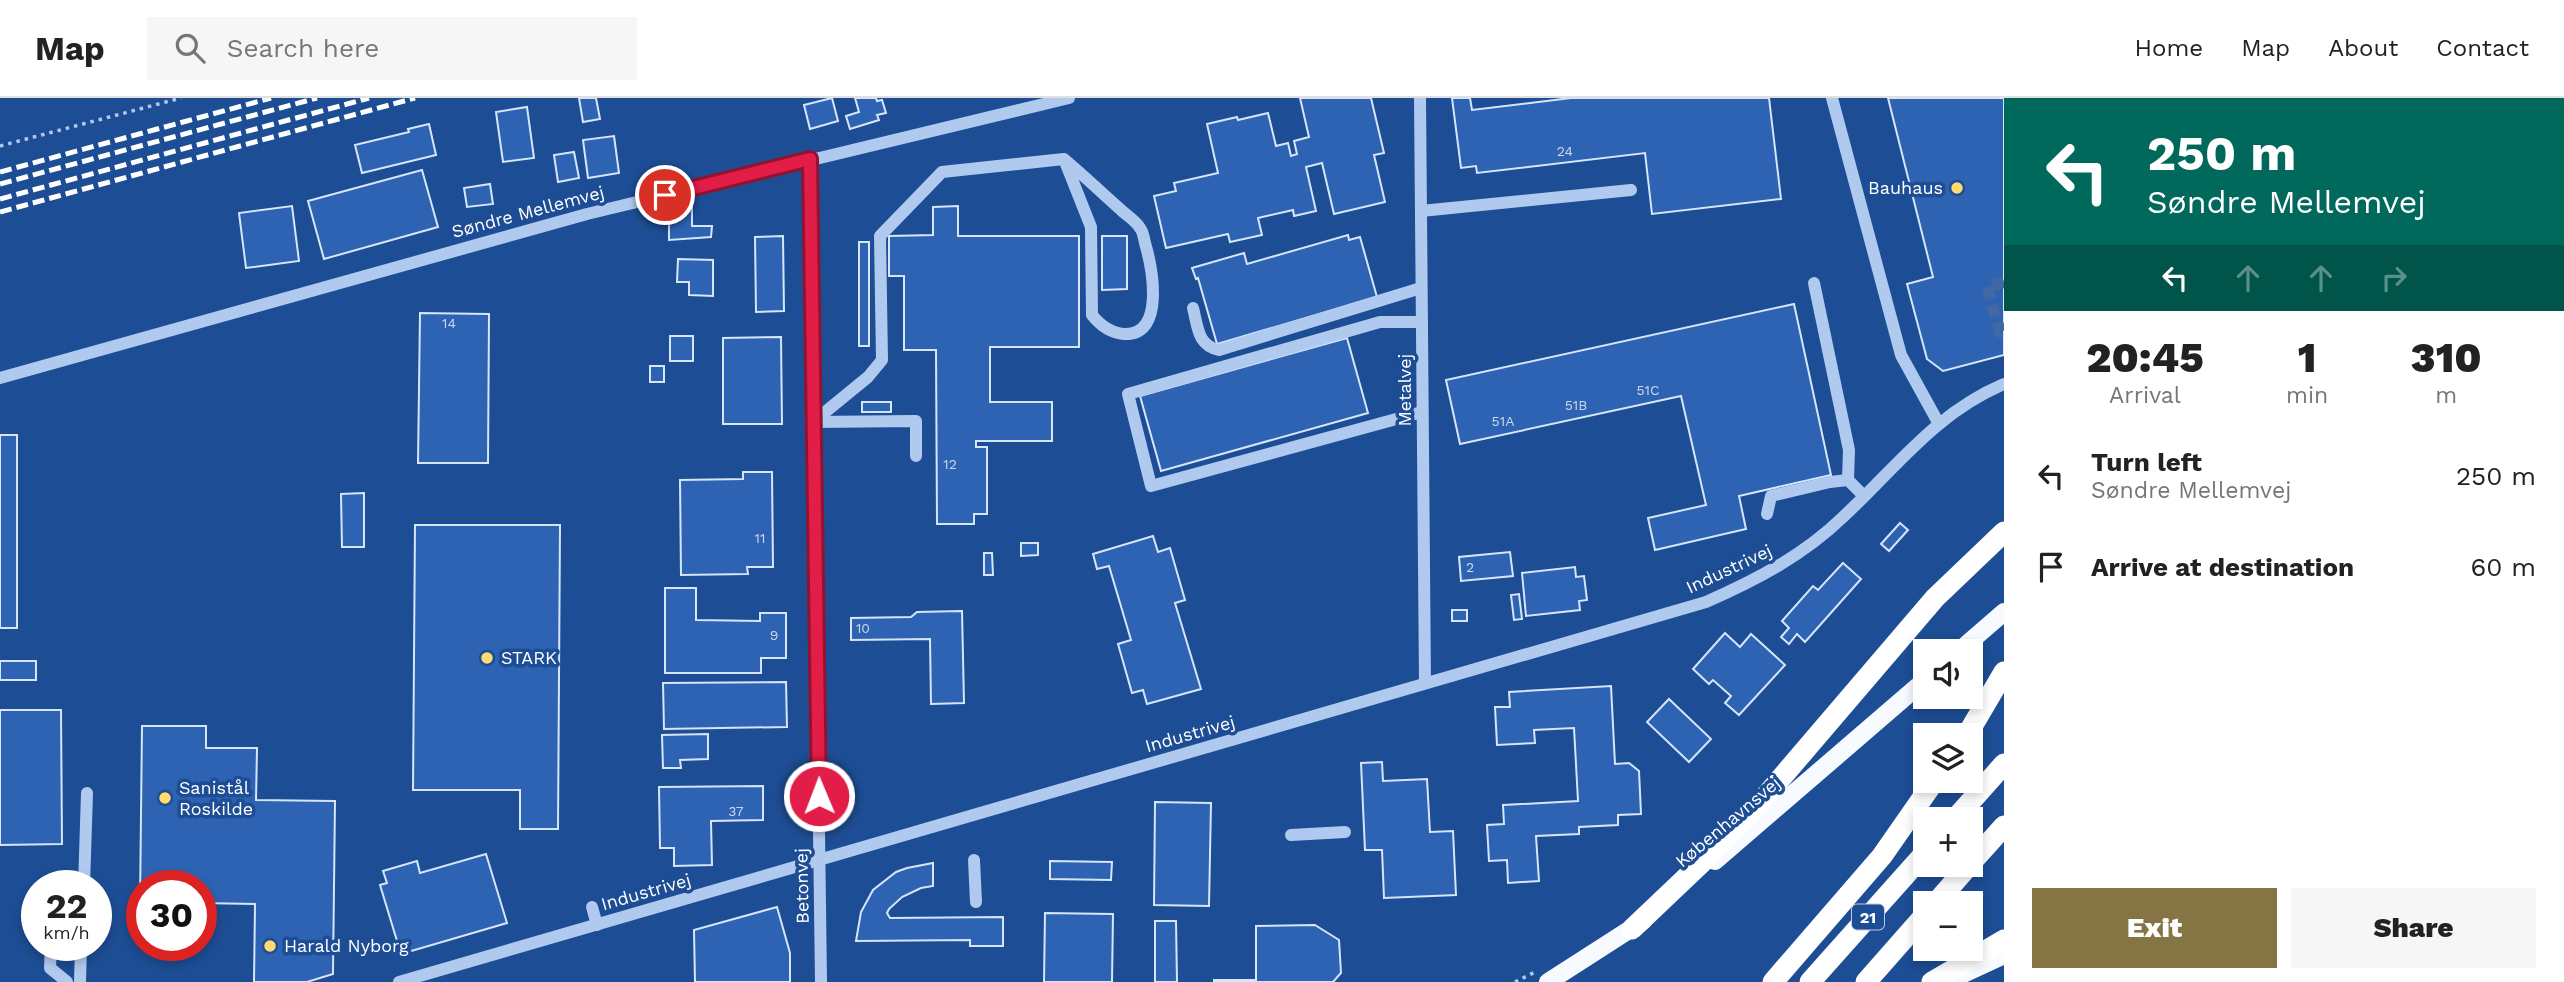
<!DOCTYPE html>
<html lang="en">
<head>
<meta charset="utf-8">
<style>
  body { margin:0; font-family:"Work Sans",sans-serif; background:#f6f6f6; color:#222; height:100vh; display:flex; flex-direction:column; font-size:26px; white-space:nowrap }
  * { box-sizing:border-box; margin:0 }
  p { font-size:23px; color:#767676 }
  .icon { flex:none; width:38px; height:38px; fill:none; stroke:currentColor; stroke-width:2; stroke-linecap:round; stroke-linejoin:round }
  .map { position:relative; flex:1; overflow:hidden }
  .panel { display:flex; flex-direction:column; background:#fff; width:560px }
  .panel>* { flex:none }
  .top-card { background:#00695c; color:#fff; overflow:hidden }
  .controls { position:absolute; left:1913px; top:541px; display:grid; gap:14px }
  .controls a { display:grid; place-items:center; width:70px; height:70px; border-radius:0px; background:#fff; box-shadow:0 4px 10px #0003; font-size:35px }
  .speed { position:absolute; left:21px; top:772px; display:flex; gap:14px; font-size:35px; font-weight:700; text-align:center }
  .speed>* { display:grid; place-content:center; width:91px; height:91px; border-radius:50%; background:#fff; box-shadow:0 4px 10px #0003; line-height:1 }
  .speed small { font-size:18px; font-weight:400 }
  .speed .limit { border:10px solid #d22; background:#fff; color:#111 }
  .pin { position:absolute; display:grid; place-items:center; width:60px; height:60px; color:#fff; margin:-30px; border:4px solid #fff; border-radius:50%; box-shadow:0 2px 7px #0007 }
  .me { position:absolute; width:77px; margin:-38px; rotate:359deg; stroke-linejoin:round; filter:drop-shadow(0 0 5px #0008) }
  .turn { display:flex; align-items:center; gap:24px; height:147px; padding:0 28px; font-size:32px }
  .turn .icon { width:91px; height:91px; stroke-width:2.5 }
  .turn b { display:block; font-size:49px; line-height:60px }
  .lanes { display:flex; align-items:center; height:66px; padding:0 28px; background:#0003; justify-content:center; gap:35px; direction:ltr }
  .lanes .off { opacity:.35 }
  .eta { display:flex; justify-content:space-evenly; align-items:center; height:119px; text-align:center }
  .eta b { font-size:42px; font-weight:800; line-height:49px }
  .button { display:flex; gap:14px; margin-top:auto; padding:14px 28px }
  .button a { flex:1; height:80px; border-radius:0px; background:#857545; color:#fff; font-size:28px; font-weight:800; line-height:80px; text-align:center }
  .button a+a { background:#f6f6f6; color:#222 }
  ul { padding:0; list-style:none }
  li { display:flex; align-items:center; gap:21px; height:91px; padding:0 28px }
  li div { flex:1 }
  li b { display:block; font-size:26px }
  li em { font-style:normal }
  header { display:flex; align-items:center; gap:42px; box-sizing:border-box; height:98px; padding:0 35px; background:#fff; border-bottom:2px solid #e0e0e0 }
  header strong { font-size:33px }
  nav { display:flex; gap:38px; margin-inline-start:auto; font-size:24px }
  .search { width:490px; height:63px; background:#f6f6f6; display:flex; align-items:center; gap:18px; box-sizing:border-box; padding:0 24px; border-radius:0px; color:#767676; font-size:26px }
  main { display:flex; flex:1; min-height:0 }
  .map>svg:first-child { display:block }
</style>
</head>
<body>
<header>
<strong>Map</strong>
<div class="search"><svg class="icon" aria-label="search" viewBox="0 0 24 24"><circle cx="10" cy="10" r="6"/><path d="M15 15l6 6"/></svg>Search here</div>
<nav><a>Home</a><a>Map</a><a>About</a><a>Contact</a></nav>
</header>
<main>
<div class="map">
<svg width="2004" height="884" viewBox="0 0 2004 884">
  <rect width="100%" height="100%" fill="#1d4d94"/>
  <g fill="#2d63b2" stroke="#d6e5fa" stroke-width="2">
    <path d="M579 0H596L600 21 583 24Z"/>
    <path d="M832 0 838 23 810 31 804 7Z"/>
    <path d="M855 0H876L877 3 882 2 886 15 877 17 879 22 850 31 846 18 859 14Z"/>
    <path d="M1300 0H1371L1384 55 1374 57 1385 104 1334 116 1322 65 1306 69 1316 113 1294 118 1293 112 1258 120 1262 137 1230 144 1228 136 1166 150 1154 98 1176 93 1174 85 1218 75 1207 26 1237 19 1238 22 1268 15 1276 48 1288 45 1291 58 1297 56 1294 43 1309 39Z"/>
    <path d="M1452 0H1470L1472 12 1571 0H1769L1781 101 1652 116 1645 55 1477 75 1476 68 1461 70Z"/>
    <path d="M1888 0H2004V257L1943 273 1927 261 1907 186 1933 179Z"/>
    <path d="M527 9 534 60 503 64 496 14Z"/>
    <path d="M429 26 436 57 362 75 355 47 409 34 408 31Z"/>
    <path d="M614 38 619 75 588 80 583 42Z"/>
    <path d="M574 54 579 80 558 84 554 57Z"/>
    <path d="M422 72 438 129 324 161 308 103Z"/>
    <path d="M490 86 493 106 467 109 464 90Z"/>
    <path d="M292 108 299 163 246 170 239 115Z"/>
    <path d="M669 108 692 109V128H712L711 139 669 142Z"/>
    <path d="M958 108V138H1079V249H990V304H1052V343H976V349H987V416H974V426H937L936 252H904V178H889V138L933 137V109Z"/>
    <path d="M1348 137 1349 142 1360 139 1377 199 1217 246 1198 180 1196 181 1192 170 1244 155 1247 166Z"/>
    <path d="M783 138 784 213 756 214 755 139Z"/>
    <path d="M1102 138H1127V191L1102 192Z"/>
    <rect x="859" y="144" width="10" height="104"/>
    <path d="M678 161 713 162V198L689 197V184H677Z"/>
    <path d="M1794 206 1831 377 1739 398 1746 431 1655 452 1648 420 1706 407 1681 298 1460 346 1446 282Z"/>
    <path d="M420 215 489 216 488 365H418Z"/>
    <rect x="670" y="238" width="23" height="25"/>
    <path d="M781 239 782 326H723V240Z"/>
    <path d="M1347 240 1368 315 1161 373 1140 298Z"/>
    <rect x="650" y="268" width="14" height="16"/>
    <rect x="862" y="304" width="29" height="10"/>
    <rect x="0" y="337" width="17" height="193"/>
    <path d="M743 374H772L773 469H747L748 476 681 477 680 382 743 381Z"/>
    <path d="M364 395V449H342L341 396Z"/>
    <path d="M1900 425 1908 432 1889 453 1881 446Z"/>
    <path d="M415 427H560L558 731H520V692H413Z"/>
    <path d="M1153 438 1158 454 1170 450 1185 502 1175 505 1201 591 1147 606 1143 592 1132 595 1118 546 1131 542 1109 468 1097 471 1093 456Z"/>
    <path d="M1021 445H1038V457L1021 458Z"/>
    <path d="M1510 454 1513 478 1461 483 1459 459Z"/>
    <path d="M984 455H992L993 477H984Z"/>
    <path d="M1843 465 1861 481 1805 544 1797 536 1789 546 1781 539 1789 530 1782 523 1813 488 1818 492Z"/>
    <path d="M1575 469 1576 479 1584 478 1587 502 1579 503 1580 512 1526 518 1522 475Z"/>
    <path d="M665 490H696V522L760 523V515H786V560H761V575H665Z"/>
    <path d="M1519 496 1522 521 1514 522 1511 497Z"/>
    <rect x="1452" y="512" width="15" height="11"/>
    <path d="M962 513 964 605 931 606 930 541 851 542V520L911 519 917 514Z"/>
    <path d="M1725 535 1740 549 1751 536 1785 567 1739 617 1725 605 1731 598 1713 582 1709 586 1693 571Z"/>
    <rect x="0" y="563" width="36" height="19"/>
    <path d="M786 584 787 629 664 631 663 585Z"/>
    <path d="M1611 588 1615 666 1629 665 1639 673 1641 716 1618 717V727L1579 729V736L1536 738 1539 783 1508 785 1507 762 1489 763 1487 727 1504 726 1503 707 1578 703 1574 630 1534 632 1535 645 1497 647 1495 609H1510L1509 594Z"/>
    <path d="M1669 601 1711 641 1689 664 1647 624Z"/>
    <path d="M0 612H61L62 746 0 747Z"/>
    <path d="M142 628H206V650H257L256 702 335 703 333 876 307 884H254L255 806 201 805V788H142L140 805Z"/>
    <path d="M708 636V661L680 662 681 670H663L662 637Z"/>
    <path d="M1382 664 1383 683 1427 681 1430 734 1453 733 1456 797 1384 800 1382 752H1365L1361 665Z"/>
    <path d="M763 688V722L711 723 712 767 674 768V750H660L659 689Z"/>
    <path d="M1155 704 1211 705 1209 808 1154 807Z"/>
    <path d="M486 756 507 825 401 856 380 787 387 785 383 773 417 763 420 775Z"/>
    <path d="M1050 763 1112 764 1111 782 1050 781Z"/>
    <path d="M933 765V788L921 790 902 799 889 811 887 815 890 820 1003 819V848H970V842L856 843 861 814 873 792 896 774 907 770Z"/>
    <path d="M777 809 790 855V884H695L694 832Z"/>
    <path d="M1045 815 1113 816 1112 884H1044Z"/>
    <path d="M1155 823H1176L1177 884H1155Z"/>
    <path d="M1315 827 1339 842 1341 875 1333 884H1214V882H1256V828Z"/>
  </g>
  <g fill="none" stroke-linecap="round" stroke-linejoin="round">
    <path stroke="#3f68a4" stroke-width="12" stroke-dasharray="12 6" stroke-linecap="butt" d="M2004 184 1987 189 2000 234 2004 233"/>
    <g stroke="#b0caef" stroke-width="3.5" stroke-dasharray="3.5 5" stroke-linecap="butt">
      <path d="M0 48 181 0"/>
      <path d="M1515 884 1535 874"/>
    </g>
    <g stroke="#b0caef" stroke-width="12">
      <path d="M1420 0 1425 585"/>
      <path d="M1832 0 1901 257 1939 326"/>
      <path d="M810 61 821 884"/>
      <path d="M1421 113 1631 92"/>
      <path d="M1814 185 1849 352 1848 382 1864 398"/>
      <path d="M1193 210C1198 229 1197 247 1219 252L1421 190"/>
      <path d="M1422 224H1380L1128 296 1151 388 1422 314"/>
      <path d="M0 280 587 116 1069 0"/>
      <path d="M916 358V323L813 324 868 279 882 262 880 138 942 74 1064 61C1083 77 1101 94 1120 111 1126 117 1136 123 1140 130 1143 133 1144 141 1145 145 1152 169 1166 238 1124 236 1111 235 1100 227 1092 217L1091 129 1064 61"/>
      <path d="M1767 416 1771 398 1830 384 1848 382"/>
      <path d="M1291 737 1345 734"/>
      <path d="M974 762 976 804"/>
      <path d="M84 788 87 695"/>
      <path d="M592 809 597 827"/>
      <path d="M51 847 50 870 67 884"/>
      <path d="M80 884 81 847"/>
      <path d="M399 884 1706 504C1756 482 1804 457 1843 419 1895 371 1935 315 2004 286"/>
    </g>
    <g stroke="#f7faff" stroke-width="18">
      <path d="M1959 553 2004 514"/>
      <path d="M1715 763 1925 582"/>
      <path d="M1548 884 1643 823"/>
      <path d="M1946 884 2004 857"/>
    </g>
    <g stroke="#fff" stroke-width="21">
      <path d="M1967 637 2004 574"/>
      <path d="M1955 721 2004 666"/>
      <path d="M1970 766 2004 728"/>
      <path d="M1936 805 1970 766"/>
      <path d="M1632 831 1712 755 1764 700 1935 500 2004 434"/>
      <path d="M1773 884 1882 758 1935 682"/>
      <path d="M1810 884 1925 755"/>
      <path d="M1866 884 1925 817"/>
      <path d="M1932 884 2004 842"/>
    </g>
    <g stroke="#fff" stroke-width="5" stroke-dasharray="12 5" stroke-linecap="butt">
      <path d="M0 74 271 0"/>
      <path d="M0 86 317 0"/>
      <path d="M0 101 369 0"/>
      <path d="M0 114 415 0"/>
    </g>
  </g>
  <g fill="none" stroke-linecap="round" stroke-linejoin="round">
    <g stroke="#92132f" stroke-width="18">
      <path id="route" d="M665 97 810 61 819 698"/>
    </g>
    <use href="#route" stroke="#e11d48" stroke-width="12"/>
  </g>
  <g fill="#feda6f" stroke="#1d4d94" stroke-width="2.5">
    <circle cx="1957" cy="90" r="7"/>
    <circle cx="487" cy="560" r="7"/>
    <circle cx="165" cy="700" r="7"/>
    <circle cx="270" cy="848" r="7"/>
  </g>
  <g text-anchor="middle" stroke-width="7" stroke-linejoin="round" paint-order="stroke">
    <g font-size="14" fill="#cad8ec">
      <text x="1565" y="58">24</text>
      <text x="449" y="230">14</text>
      <text x="1648" y="297">51C</text>
      <text x="1576" y="312">51B</text>
      <text x="1503" y="328">51A</text>
      <text x="950" y="371">12</text>
      <text x="760" y="445">11</text>
      <text x="1470" y="474">2</text>
      <text x="863" y="535">10</text>
      <text x="774" y="542">9</text>
      <text x="736" y="718">37</text>
    </g>
    <rect fill="#1d4d94" stroke="#bbcadf" stroke-width="2" x="1852" y="806.5" width="32" height="25" rx="5"/>
    <g font-size="16" font-weight="bold" fill="#fff">
      <text x="1868" y="825">21</text>
    </g>
    <g font-size="18" fill="#fff" stroke="#1d4d94" text-anchor="start">
      <text x="1943" y="96" text-anchor="end">Bauhaus</text>
      <text x="501" y="566">STARK</text>
      <text x="179" y="696">Sanistål<tspan x="179" dy="21">Roskilde</tspan></text>
      <text x="284" y="854">Harald Nyborg</text>
    </g>
    <g font-size="18" fill="#fff" stroke="#1d4d94">
      <text transform="translate(528 114) rotate(-15)" y="6">Søndre Mellemvej</text>
      <text transform="translate(1405 292) rotate(-90)" y="6">Metalvej</text>
      <text transform="translate(1729 471) rotate(-25)" y="6">Industrivej</text>
      <text transform="translate(1190 636) rotate(-16)" y="6">Industrivej</text>
      <text transform="translate(1728 724) rotate(-40)" y="6">Københavnsvej</text>
      <text transform="translate(802 788) rotate(-91)" y="6">Betonvej</text>
      <text transform="translate(646 794) rotate(-16)" y="6">Industrivej</text>
    </g>
  </g>
</svg>
<div class="controls">
<a><svg class="icon" aria-label="sound" viewBox="0 0 24 24"><path d="M4 9h4l5-4v14l-5-4H4zM17 9q2 3 0 6"/></svg></a>
<a><svg class="icon" aria-label="layers" viewBox="0 0 24 24"><path d="M12 4l9 5-9 5-9-5zM3 14l9 5 9-5"/></svg></a>
<a>+</a>
<a>−</a>
</div>
<div class="speed"><div>22<small>km/h</small></div><div class="limit">30</div></div>
<div class="pin" style="left:665px;top:97px;background:#d93025"><svg class="icon" aria-label="arrive" viewBox="0 0 24 24"><path d="M6 21V4h12l-3 4 3 4H6"/></svg></div>
<svg class="me" style="left:819px;top:698px" viewBox="-20 -20 40 40"><circle r="17" fill="#e11d48" stroke="#fff" stroke-width="3"/><path d="M0-11L8 9 0 5-8 9z" fill="#fff"/></svg>
</div>
<section class="panel">
<div class="top-card">
<div class="turn"><svg class="icon" aria-label="left" viewBox="0 0 24 24"><path d="M17 20v-9H6M10 6l-5 5 5 5"/></svg><div><b>250 m</b>Søndre Mellemvej</div></div>
<div class="lanes"><svg class="icon" aria-label="left" viewBox="0 0 24 24"><path d="M17 20v-9H6M10 6l-5 5 5 5"/></svg><svg class="icon off" aria-label="ahead" viewBox="0 0 24 24"><path d="M12 20V5M6 11l6-6 6 6"/></svg><svg class="icon off" aria-label="ahead" viewBox="0 0 24 24"><path d="M12 20V5M6 11l6-6 6 6"/></svg><svg class="icon off" aria-label="right" viewBox="0 0 24 24"><path d="M7 20v-9h11M14 6l5 5-5 5"/></svg></div>
</div>
<div class="eta">
<div><b>20:45</b><p>Arrival</p></div>
<div><b>1</b><p>min</p></div>
<div><b>310</b><p>m</p></div>
</div>
<ul>
<li><svg class="icon" aria-label="left" viewBox="0 0 24 24"><path d="M17 20v-9H6M10 6l-5 5 5 5"/></svg><div><b>Turn left</b><p>Søndre Mellemvej</p></div><em>250 m</em></li>
<li><svg class="icon" aria-label="arrive" viewBox="0 0 24 24"><path d="M6 21V4h12l-3 4 3 4H6"/></svg><div><b>Arrive at destination</b></div><em>60 m</em></li>
</ul>
<div class="button"><a>Exit</a><a>Share</a></div>
</section>
</main>
</body>
</html>
